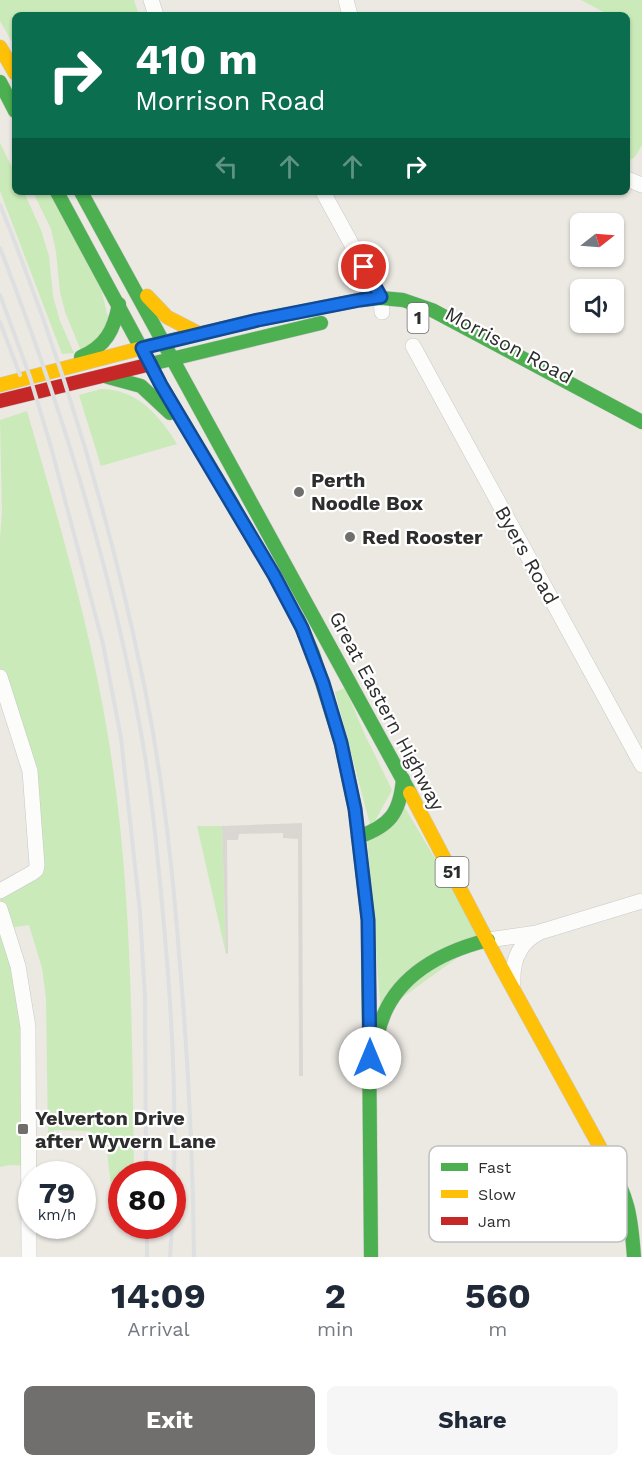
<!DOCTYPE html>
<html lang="en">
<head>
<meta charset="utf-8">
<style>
  body { margin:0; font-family:"Work Sans",sans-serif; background:#f6f6f7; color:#1f2937; height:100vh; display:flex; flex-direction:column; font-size:22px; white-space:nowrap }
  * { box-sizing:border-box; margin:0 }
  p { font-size:20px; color:#747a83 }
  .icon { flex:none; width:33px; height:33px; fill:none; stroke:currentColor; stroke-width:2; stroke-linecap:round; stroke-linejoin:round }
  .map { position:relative; height:1257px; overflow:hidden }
  .side { display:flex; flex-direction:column; background:#fff; flex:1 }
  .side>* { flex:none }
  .guide { position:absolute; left:12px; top:12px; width:618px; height:183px; border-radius:9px; box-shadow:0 2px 4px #0004; background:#0b6e4f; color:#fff; overflow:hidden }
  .needle { width:39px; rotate:73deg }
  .buttons { position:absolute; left:570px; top:213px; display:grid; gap:12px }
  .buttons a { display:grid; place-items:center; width:54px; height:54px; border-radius:9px; background:#fff; box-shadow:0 2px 4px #0004; font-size:30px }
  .speed { position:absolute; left:18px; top:1161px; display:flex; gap:12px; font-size:30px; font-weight:700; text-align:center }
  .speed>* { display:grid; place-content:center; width:78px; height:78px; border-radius:50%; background:#fff; box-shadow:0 2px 4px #0004; line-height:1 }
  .speed small { font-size:15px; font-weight:400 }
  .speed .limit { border:9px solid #d22; background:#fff; color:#111 }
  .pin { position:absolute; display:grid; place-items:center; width:51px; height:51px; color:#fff; margin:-26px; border:3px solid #fff; border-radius:50%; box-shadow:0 2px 6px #0007 }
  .me { position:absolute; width:66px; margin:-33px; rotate:0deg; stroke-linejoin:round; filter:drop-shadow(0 0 4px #0008) }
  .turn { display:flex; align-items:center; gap:21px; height:126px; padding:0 24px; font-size:27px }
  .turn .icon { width:78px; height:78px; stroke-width:2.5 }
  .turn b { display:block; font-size:42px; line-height:51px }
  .lanes { display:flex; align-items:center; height:57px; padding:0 24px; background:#0003; justify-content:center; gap:30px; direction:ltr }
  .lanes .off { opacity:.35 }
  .eta { display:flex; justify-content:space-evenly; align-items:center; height:102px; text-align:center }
  .eta b { font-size:36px; font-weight:700; line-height:42px }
  .button { display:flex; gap:12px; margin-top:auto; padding:12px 24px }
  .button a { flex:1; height:69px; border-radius:9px; background:#706f6d; color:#fff; font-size:24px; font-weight:700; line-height:69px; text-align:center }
  .button a+a { background:#f6f6f7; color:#1f2937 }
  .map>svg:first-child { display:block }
</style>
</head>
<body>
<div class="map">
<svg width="642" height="1257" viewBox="0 0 642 1257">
  <rect width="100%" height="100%" fill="#ece9e3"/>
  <g fill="#caeab9">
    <path d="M0 0H134L139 15H15V47L0 21Z"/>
    <path d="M581 0H642V145L635 157 628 161 627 15H609Z"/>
    <path d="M0 143 15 173V192H24L41 230 49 256 53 296 60 321 74 353 62 354 0 191Z"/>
    <path d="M33 192H50L99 280 110 326 82 353 65 312 60 292 56 252 51 229Z"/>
    <path d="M101 389C138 389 159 416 177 444L101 466 79 395Z"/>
    <path d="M27 411C58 518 90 626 108 736 132 881 132 1028 134 1174H122L121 1220H115L107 1152 90 1131 54 1130 53 1139H48L46 998 42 968 29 925 8 928 18 966 29 1166 9 1165 0 1167V891L32 873 30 771 0 677V538L2 512 0 420Z"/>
    <path d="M345 688 365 735 392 790 371 828 335 692Z"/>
    <path d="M402 803 483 939 381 1013 367 837Z"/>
    <path d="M197 826H222L226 954Z"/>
  </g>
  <path fill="#dad7d2" d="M302 823 303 1076H299L298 839 283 838V833L239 834 238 840H227L228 953 226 954 222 826Z"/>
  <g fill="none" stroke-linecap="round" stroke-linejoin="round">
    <g stroke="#c9c8c8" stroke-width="16">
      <g id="street">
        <path d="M151 0 156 15"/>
        <path d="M346 0 350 15"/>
        <path d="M627 179 642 185"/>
        <path d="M323 192 381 298 382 312"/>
        <path d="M413 346 642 765"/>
        <path d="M0 677 30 771 37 865 36 870 32 873 0 891"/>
        <path d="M0 909 18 966 28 1027 29 1257"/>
        <path d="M488 940 537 933"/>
        <path d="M513 982C512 959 520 942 540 932L642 901"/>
      </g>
    </g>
    <g stroke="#c9c8c8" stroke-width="15">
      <g id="fast">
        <path d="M0 82 15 111"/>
        <path d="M57 192 161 385 233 505"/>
        <path d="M81 192 410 793"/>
        <path d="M147 346 258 320 359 300 381 298 403 300 432 310 642 422"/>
        <path d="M81 357C106 346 114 330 119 304"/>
        <path d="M155 363 321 323"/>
        <path d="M108 377 141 386 170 413"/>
        <path d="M298 619 313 654 341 743 355 809 368 920 371 1257"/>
        <path d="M358 837C390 826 400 813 403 779"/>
        <path d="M377 1038C387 981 436 953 488 940"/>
        <path d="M607 1160C628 1197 631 1215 634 1257"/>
      </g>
    </g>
    <g stroke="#c9c8c8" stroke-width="15">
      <g id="slow">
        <path d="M0 47 15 73"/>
        <path d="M147 296 167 317 198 333"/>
        <path d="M0 385 142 348"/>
        <path d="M410 793 500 965 607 1160"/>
      </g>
    </g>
    <g stroke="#c9c8c8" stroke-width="15">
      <path id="jam" d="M0 401 151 364"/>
    </g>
    <use href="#street" stroke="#fcfcfb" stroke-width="15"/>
    <use href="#fast" stroke="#4caf50" stroke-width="14"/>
    <use href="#slow" stroke="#ffc107" stroke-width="14"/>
    <use href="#jam" stroke="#c62828" stroke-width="14"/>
    <g stroke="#dedfe0" stroke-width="4">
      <path d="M0 205C61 355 108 512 141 670 161 764 172 859 179 954 188 1055 193 1156 194 1257"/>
      <path d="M0 248C60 403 110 564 140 727 152 793 158 859 164 926 173 1024 178 1122 172 1220"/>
      <path d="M0 295 30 377 51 447 103 644 121 738 140 912 145 998 146 1174"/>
      <path d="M0 322 20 375"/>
      <path d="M147 1226V1257"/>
      <path d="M170 1257 172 1226"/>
    </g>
  </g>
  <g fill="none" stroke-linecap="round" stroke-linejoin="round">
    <g stroke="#114b97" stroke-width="15">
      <path id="route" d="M364 267 381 297 360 300 258 320 142 348 161 385 274 575 302 628 323 683 341 743 355 809 368 920 370 1058"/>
    </g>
    <use href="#route" stroke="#1a73e8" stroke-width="10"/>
  </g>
  <g fill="#706f6d" stroke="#fff" stroke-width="2">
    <circle cx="299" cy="492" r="6"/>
    <circle cx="350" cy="537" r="6"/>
    <rect x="17" y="1123" width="12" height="12" rx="3"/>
  </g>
  <g text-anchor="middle" stroke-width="4.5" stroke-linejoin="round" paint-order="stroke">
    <g fill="#fff" stroke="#6c6c6c" stroke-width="1.5">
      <rect x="407.5" y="303" width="21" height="30" rx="4.5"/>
      <rect x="435.5" y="857" width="33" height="30" rx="4.5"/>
    </g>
    <g font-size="18" font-weight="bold" fill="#2d2d2d">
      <text x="418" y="324">1</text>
      <text x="452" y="878">51</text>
    </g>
    <g font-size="20" fill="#2d2d2d" stroke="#fff">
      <text transform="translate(509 345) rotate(28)" y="7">Morrison Road</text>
      <text transform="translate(527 555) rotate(61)" y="7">Byers Road</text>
      <text transform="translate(387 711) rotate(62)" y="7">Great Eastern Highway</text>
    </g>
    <g font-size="20" font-weight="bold" fill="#2d2d2d" stroke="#fff" text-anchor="start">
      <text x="311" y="487">Perth<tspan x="311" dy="23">Noodle Box</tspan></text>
      <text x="362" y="544">Red Rooster</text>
      <text x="35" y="1125">Yelverton Drive<tspan x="35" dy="23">after Wyvern Lane</tspan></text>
    </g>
  </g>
  <rect x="429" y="1146" width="198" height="96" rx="9" fill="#fff" stroke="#c0c0c0" stroke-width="1.5"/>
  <rect x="441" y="1163" width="27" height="8" fill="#4caf50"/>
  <rect x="441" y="1190" width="27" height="8" fill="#ffc107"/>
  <rect x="441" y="1217" width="27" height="8" fill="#c62828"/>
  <g font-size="16" fill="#2d2d2d">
    <text x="478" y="1173">Fast</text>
    <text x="478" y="1200">Slow</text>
    <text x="478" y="1227">Jam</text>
  </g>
</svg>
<div class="buttons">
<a><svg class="needle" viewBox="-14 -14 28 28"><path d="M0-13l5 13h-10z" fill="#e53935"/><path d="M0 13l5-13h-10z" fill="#747a83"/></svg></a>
<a><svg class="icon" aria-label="sound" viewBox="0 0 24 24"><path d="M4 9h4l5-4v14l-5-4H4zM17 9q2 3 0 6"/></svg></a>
</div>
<div class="speed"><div>79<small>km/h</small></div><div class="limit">80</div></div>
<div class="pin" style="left:364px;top:267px;background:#d93025"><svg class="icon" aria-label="arrive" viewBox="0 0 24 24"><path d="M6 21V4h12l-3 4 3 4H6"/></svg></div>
<svg class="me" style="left:370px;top:1058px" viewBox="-20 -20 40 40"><circle r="19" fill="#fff"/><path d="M0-13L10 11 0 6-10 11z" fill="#1a73e8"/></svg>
<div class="guide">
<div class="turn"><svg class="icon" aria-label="right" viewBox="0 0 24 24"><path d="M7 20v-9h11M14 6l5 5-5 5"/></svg><div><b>410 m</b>Morrison Road</div></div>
<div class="lanes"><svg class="icon off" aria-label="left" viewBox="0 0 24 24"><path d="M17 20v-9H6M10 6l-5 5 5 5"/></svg><svg class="icon off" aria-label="ahead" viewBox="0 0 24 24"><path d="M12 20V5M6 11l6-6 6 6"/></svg><svg class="icon off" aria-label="ahead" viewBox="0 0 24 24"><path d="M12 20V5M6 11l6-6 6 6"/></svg><svg class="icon" aria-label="right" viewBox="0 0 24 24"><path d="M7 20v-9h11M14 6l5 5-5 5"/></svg></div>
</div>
</div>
<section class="side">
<div class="eta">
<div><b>14:09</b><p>Arrival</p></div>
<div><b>2</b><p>min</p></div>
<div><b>560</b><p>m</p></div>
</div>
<div class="button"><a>Exit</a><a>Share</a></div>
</section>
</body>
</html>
